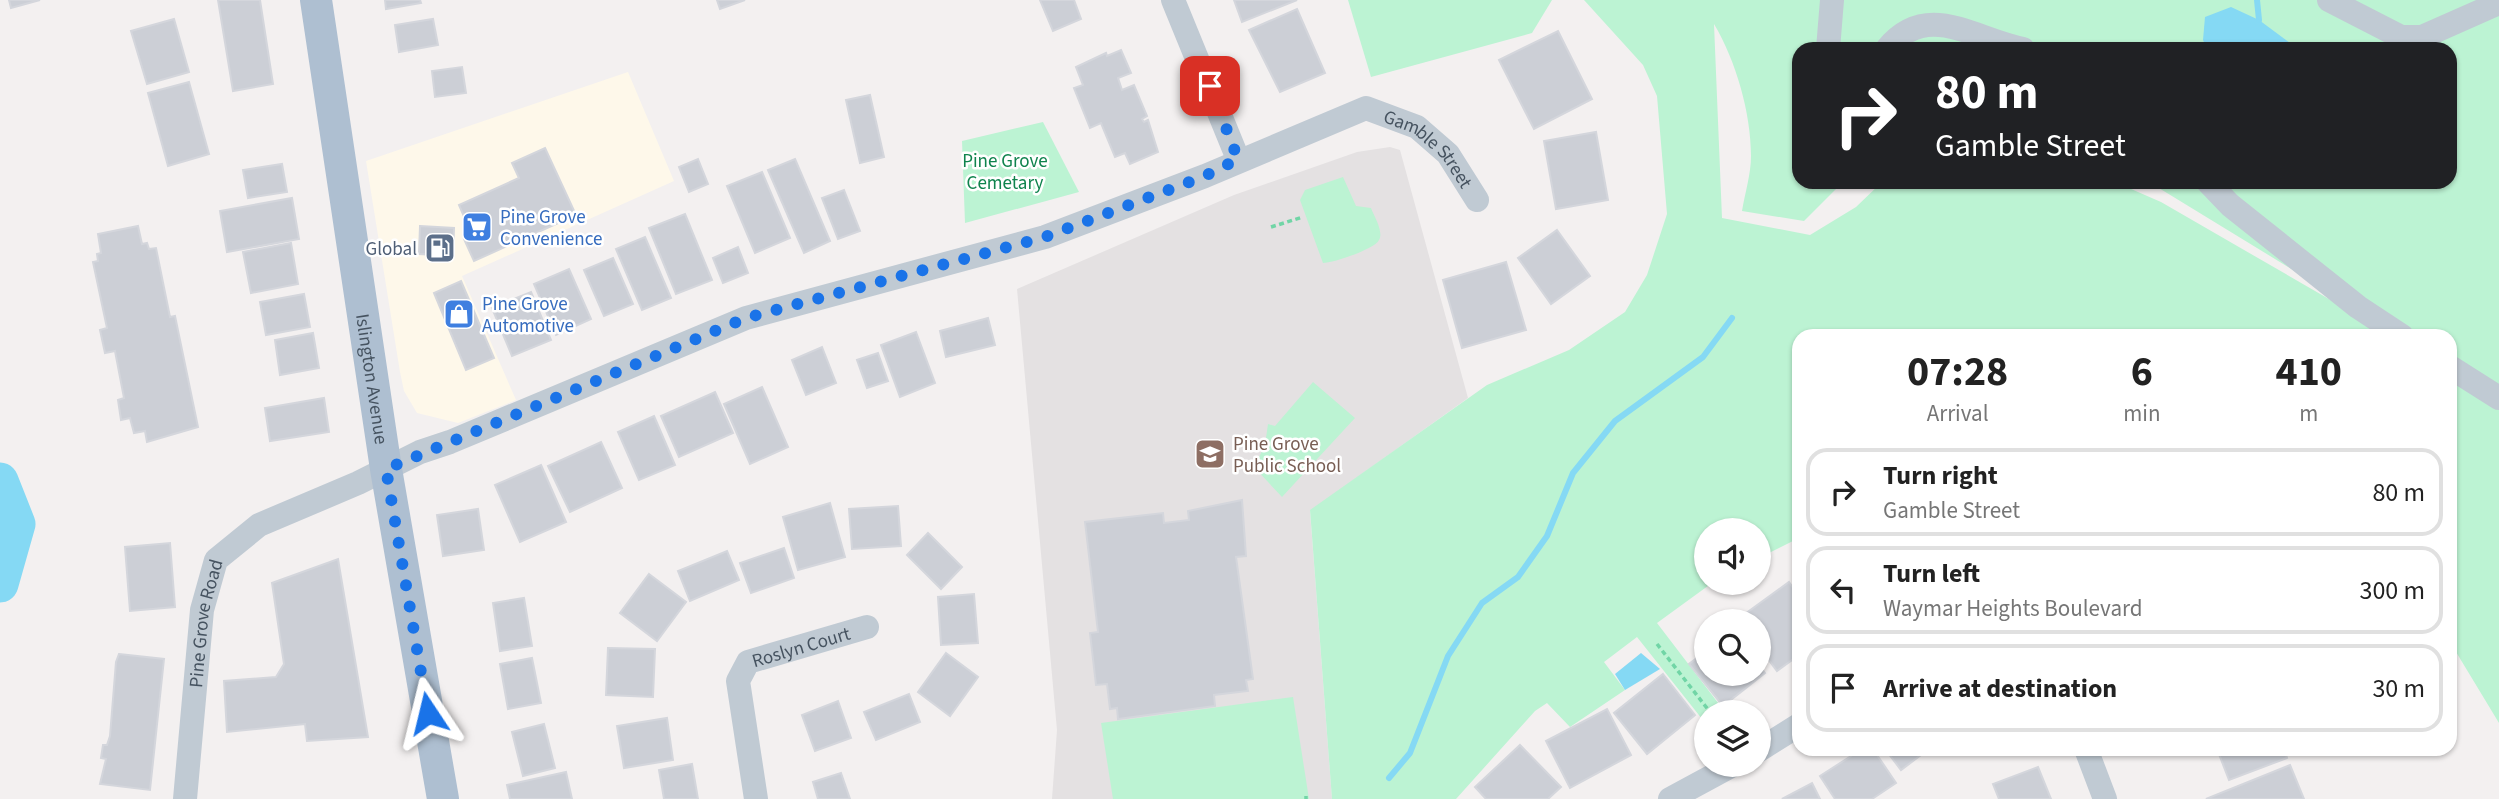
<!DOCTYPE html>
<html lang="en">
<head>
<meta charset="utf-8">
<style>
  body { margin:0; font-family:"Source Sans 3",sans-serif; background:#f6f6f6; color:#222; height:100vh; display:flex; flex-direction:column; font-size:26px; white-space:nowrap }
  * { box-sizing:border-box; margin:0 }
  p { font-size:23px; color:#767676 }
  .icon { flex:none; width:38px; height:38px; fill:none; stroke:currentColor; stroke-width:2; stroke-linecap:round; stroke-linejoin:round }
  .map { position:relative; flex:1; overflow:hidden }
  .drawer { position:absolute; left:1792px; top:329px; width:665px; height:427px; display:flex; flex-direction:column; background:#fff; border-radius:21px; box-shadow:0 2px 5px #0004 }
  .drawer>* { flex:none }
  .hud { position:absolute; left:1792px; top:42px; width:665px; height:147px; border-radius:21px; box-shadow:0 2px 5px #0004; background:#202124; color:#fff; overflow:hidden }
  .tools { position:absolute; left:1694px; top:518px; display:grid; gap:14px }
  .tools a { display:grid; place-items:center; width:77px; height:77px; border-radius:50%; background:#fff; box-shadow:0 2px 5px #0004; font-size:35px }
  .pin { position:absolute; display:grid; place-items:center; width:60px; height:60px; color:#fff; margin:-30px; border-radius:14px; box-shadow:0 4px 10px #0006 }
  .me { position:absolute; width:77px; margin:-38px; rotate:350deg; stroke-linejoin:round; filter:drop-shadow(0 0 5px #0008) }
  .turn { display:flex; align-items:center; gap:24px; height:147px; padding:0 28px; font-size:32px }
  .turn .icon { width:91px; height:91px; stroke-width:2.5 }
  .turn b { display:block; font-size:49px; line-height:60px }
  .eta { display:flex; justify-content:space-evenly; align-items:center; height:119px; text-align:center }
  .eta b { font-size:42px; font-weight:700; line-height:49px }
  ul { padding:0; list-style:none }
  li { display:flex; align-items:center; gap:21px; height:88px; margin:0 14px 10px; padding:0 14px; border:4px solid #e0e0e0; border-radius:21px }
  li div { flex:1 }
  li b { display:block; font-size:26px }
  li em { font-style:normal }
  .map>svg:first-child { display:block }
</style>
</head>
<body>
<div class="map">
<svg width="2499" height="799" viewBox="0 0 2499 799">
  <rect width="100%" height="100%" fill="#f3f0f0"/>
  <path fill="#fef8ea" d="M628 72 674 181 462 276 516 400 458 423 417 413 404 391 400 372 366 161Z"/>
  <path fill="#e4e1e2" d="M1390 147 1400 150 1468 398 1310 511 1332 799H1052L1057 730 1017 289 1234 195 1357 152Z"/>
  <g fill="#bcf3d3">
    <path d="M1348 0H1552L1532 33 1371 77Z"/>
    <path d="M1584 0H2499V723L2450 642V336H2401L2149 182H2450V49H1799V182H1843L1804 221 1742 211C1745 193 1751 174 1751 156 1751 113 1736 61 1714 24L1722 218 1810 235 1856 207 1882 182H2115L2161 202 2393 336H1799V538L1759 558V530H1706V583H1712L1657 623 1725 712H1706V724L1637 637 1604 662 1625 690 1570 727 1547 703 1535 711 1456 799H1332L1310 510 1487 385 1569 350 1625 312 1647 275 1667 214 1657 96 1643 65Z"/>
    <path d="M1043 122 1079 192 965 223 962 141Z"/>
    <path d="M1343 177 1356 206 1371 208C1374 216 1384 232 1379 240 1375 249 1333 263 1323 263L1300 200 1305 190Z"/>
    <path d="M1313 382 1355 418 1282 497 1254 467 1265 445 1268 424 1275 426Z"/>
    <path d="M1293 697 1309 799H1113L1101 723Z"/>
  </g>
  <g fill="#85d9f4">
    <path d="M2231 7 2259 20 2298 49H2207L2203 40 2205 17Z"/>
    <path d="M1641 653 1660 669 1625 690 1615 674Z"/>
  </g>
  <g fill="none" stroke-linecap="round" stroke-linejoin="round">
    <g stroke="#85d9f4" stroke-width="6">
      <path d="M2257 0 2259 20"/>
      <path d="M1389 778 1410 753 1448 656 1482 603 1518 577 1547 536 1573 473 1615 421 1703 357 1732 318"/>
    </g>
    <path stroke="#85d9f4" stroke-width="37" d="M0 481 17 524 0 584"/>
  </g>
  <g fill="#cccfd6" stroke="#d4d6dc" stroke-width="2">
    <path d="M9 0H40L11 8Z"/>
    <path d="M218 0H260L273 84 233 91Z"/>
    <path d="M385 0H420L421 3 386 9Z"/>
    <path d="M717 0H745L720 9Z"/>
    <path d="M1040 0H1074L1081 19 1053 31Z"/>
    <path d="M1234 0H1297L1242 22Z"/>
    <path d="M1297 9 1325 73 1280 92 1249 30Z"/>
    <path d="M174 19 189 72 147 84 131 31Z"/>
    <path d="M433 19 438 45 399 52 395 25Z"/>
    <path d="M1558 31 1592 99 1534 129 1499 60Z"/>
    <path d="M1121 50 1131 73 1118 78 1122 90 1134 85 1147 116 1142 119 1144 122 1148 120 1158 152 1130 164 1125 153 1115 157 1101 123 1090 128 1074 88 1083 85 1076 67 1106 53 1107 56Z"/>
    <path d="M462 67 466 93 435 97 432 71Z"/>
    <path d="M189 82 209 154 168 166 148 93Z"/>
    <path d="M870 95 884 157 860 163 846 100Z"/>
    <path d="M1596 132 1608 200 1556 209 1544 141Z"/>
    <path d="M545 148 576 215 474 261 464 239 472 235 459 205 519 178 512 163Z"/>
    <path d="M698 159 708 184 689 192 679 167Z"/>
    <path d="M795 159 830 241 804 253 768 170Z"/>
    <path d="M282 164 287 192 248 198 243 170Z"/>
    <path d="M762 172 790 238 755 253 727 186Z"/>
    <path d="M844 190 860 231 838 239 822 198Z"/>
    <path d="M292 198 299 239 227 252 220 211Z"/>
    <path d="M685 214 712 280 676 294 649 228Z"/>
    <path d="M138 226 142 244 147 243 149 249 156 248 170 317 175 316 198 427 147 442 145 431 134 433 130 418 121 420 118 400 124 398 115 351 105 353 100 330 107 328 93 262 98 261 97 254 101 253 98 234Z"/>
    <path d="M420 226 454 228 453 256 419 254Z"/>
    <path d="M1557 230 1590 276 1551 304 1518 258Z"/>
    <path d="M645 237 671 298 642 310 616 249Z"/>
    <path d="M291 243 298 284 251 293 243 252Z"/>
    <path d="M738 247 748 273 723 283 713 258Z"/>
    <path d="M613 258 633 304 604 316 584 270Z"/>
    <path d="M1506 262 1526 330 1462 348 1443 280Z"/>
    <path d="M569 269 591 319 556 335 534 284Z"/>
    <path d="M461 281 494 358 466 370 434 293Z"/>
    <path d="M531 292 551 340 512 356 492 308Z"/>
    <path d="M304 294 310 327 266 335 260 302Z"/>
    <path d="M988 318 995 345 946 357 940 331Z"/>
    <path d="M916 332 935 383 900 397 881 345Z"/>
    <path d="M313 333 319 368 280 375 275 340Z"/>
    <path d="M822 347 836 383 806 395 792 360Z"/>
    <path d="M878 353 888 381 867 388 857 360Z"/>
    <path d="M762 387 788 447 750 464 724 404Z"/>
    <path d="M715 392 733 433 679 457 661 416Z"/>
    <path d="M324 398 329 432 270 441 265 408Z"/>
    <path d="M654 416 675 465 639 480 618 432Z"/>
    <path d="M601 442 622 488 570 512 548 466Z"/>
    <path d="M541 465 566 522 520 542 495 485Z"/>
    <path d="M1242 500 1246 556 1236 557 1253 679 1246 680 1248 691 1214 695 1215 706 1118 719 1117 708 1110 709 1107 684 1096 685 1090 633 1098 632 1085 522 1163 513 1164 523 1189 520 1188 511Z"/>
    <path d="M830 503 845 557 798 570 783 517Z"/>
    <path d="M898 506 901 546 852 549 849 509Z"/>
    <path d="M478 509 484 550 443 556 437 515Z"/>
    <path d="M928 533 962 567 941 589 907 555Z"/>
    <path d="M170 543 175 607 130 611 125 547Z"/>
    <path d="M784 548 794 578 751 593 740 563Z"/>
    <path d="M727 551 739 580 690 601 678 571Z"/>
    <path d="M338 559 368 737 307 741 305 724 227 732 224 681 276 677 284 664 272 583Z"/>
    <path d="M649 574 686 602 657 641 620 613Z"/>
    <path d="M1789 582 1799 596V655L1777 671 1759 647V621L1738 619Z"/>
    <path d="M974 594 978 643 941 645 938 597Z"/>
    <path d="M524 598 532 646 500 651 493 603Z"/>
    <path d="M608 648 655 649 653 697 606 695Z"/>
    <path d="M1706 651V674H1759V665L1765 673 1723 706 1689 664Z"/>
    <path d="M946 653 978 677 950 716 918 692Z"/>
    <path d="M119 654 164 659 150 790 100 784 106 759 101 758 103 745H107L110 736 116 662Z"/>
    <path d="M532 658 541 703 508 709 500 664Z"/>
    <path d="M1663 674 1695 715 1647 754 1614 713Z"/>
    <path d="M909 694 920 722 876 740 864 712Z"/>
    <path d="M838 701 851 738 815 751 802 715Z"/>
    <path d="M1607 709 1631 755 1570 788 1546 741Z"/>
    <path d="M667 718 673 760 624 768 617 726Z"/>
    <path d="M544 724 555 768 523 776 512 732Z"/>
    <path d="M1520 745 1561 787 1548 799H1486L1475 787Z"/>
    <path d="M1862 749H1873L1896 783 1872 799H1835L1820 776Z"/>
    <path d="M1885 749H1929L1901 770Z"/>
    <path d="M2217 749H2284L2287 758 2229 780Z"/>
    <path d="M692 764 698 799H664L659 770Z"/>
    <path d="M2290 765 2304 799H2206Z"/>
    <path d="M2038 767 2051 799H1999L1993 784Z"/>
    <path d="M566 772 572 799H510L507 785Z"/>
    <path d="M841 773 850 799H818L813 782Z"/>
    <path d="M1812 783 1820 799H1782Z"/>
  </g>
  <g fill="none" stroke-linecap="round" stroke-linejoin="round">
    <g stroke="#71d5a6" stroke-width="3.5" stroke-dasharray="5 3.5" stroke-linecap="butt">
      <path d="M1271 227 1303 217"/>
      <path d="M1657 644 1710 712"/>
      <path d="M1306 796V799"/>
    </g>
    <g stroke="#c0cad3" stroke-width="24">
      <path d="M1173 0 1238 159"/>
      <path d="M2329 0 2401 37H2422L2499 3"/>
      <path d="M1828 49 1832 0"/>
      <path d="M1887 49C1927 0 1973 39 2023 49"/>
      <path d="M2208 182 2230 205 2358 307 2402 336"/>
      <path d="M2450 367 2499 398"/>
      <path d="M2086 749 2105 799"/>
      <path d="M1759 750 1799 725"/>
      <path id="s1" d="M185 799 202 610 216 560 259 525 358 483 420 452 450 442 746 318 1045 237 1205 176 1366 108 1417 127 1448 154 1477 200"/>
      <path id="s2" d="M756 799 738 681 748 662 867 627"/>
      <path d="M1670 799 1733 765"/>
    </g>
    <path stroke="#aebfd1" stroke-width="32" id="s3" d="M316 0 386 469 443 799"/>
  </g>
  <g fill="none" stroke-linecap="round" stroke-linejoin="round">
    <path stroke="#1a73e8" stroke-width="12" stroke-dasharray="0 21.6" d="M428 713 386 469 746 318 1045 237 1205 176 1238 159 1210 86"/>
  </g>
  <defs>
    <g id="supermarket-square" transform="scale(1.575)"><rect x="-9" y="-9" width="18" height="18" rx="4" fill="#3f7fe0" stroke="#fff"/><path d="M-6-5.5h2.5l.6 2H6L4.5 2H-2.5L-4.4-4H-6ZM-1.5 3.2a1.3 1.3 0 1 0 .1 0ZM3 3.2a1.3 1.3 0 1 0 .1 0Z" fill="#fff"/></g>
    <g id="fuel-square" transform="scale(1.575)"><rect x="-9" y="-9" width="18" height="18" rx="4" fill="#5c6f8a" stroke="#fff"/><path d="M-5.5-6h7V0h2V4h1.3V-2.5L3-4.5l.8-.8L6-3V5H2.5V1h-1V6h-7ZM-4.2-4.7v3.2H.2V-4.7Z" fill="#fff"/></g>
    <g id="shop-square" transform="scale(1.575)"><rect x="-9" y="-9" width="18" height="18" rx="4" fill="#3f7fe0" stroke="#fff"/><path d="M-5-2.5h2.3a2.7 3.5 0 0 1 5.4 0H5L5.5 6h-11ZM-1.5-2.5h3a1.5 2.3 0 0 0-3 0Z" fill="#fff"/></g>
    <g id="school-square" transform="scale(1.575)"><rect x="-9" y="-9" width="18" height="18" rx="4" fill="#8d6e63" stroke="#fff"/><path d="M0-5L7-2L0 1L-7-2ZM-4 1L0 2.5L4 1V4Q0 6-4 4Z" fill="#fff"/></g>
  </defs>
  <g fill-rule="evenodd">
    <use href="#supermarket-square" x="477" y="227"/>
    <use href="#fuel-square" x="440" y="248"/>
    <use href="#shop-square" x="459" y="314"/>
    <use href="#school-square" x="1210" y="454"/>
  </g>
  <g text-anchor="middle" stroke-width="5" stroke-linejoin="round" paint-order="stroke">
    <g font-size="19" fill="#465360" stroke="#fff">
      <text dy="7" stroke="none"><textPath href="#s1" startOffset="1559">Gamble Street</textPath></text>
      <text dy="7" stroke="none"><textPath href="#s3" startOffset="383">Islington Avenue</textPath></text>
      <text dy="7" stroke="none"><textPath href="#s1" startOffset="177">Pine Grove Road</textPath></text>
      <text dy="7" stroke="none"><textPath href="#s2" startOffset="196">Roslyn Court</textPath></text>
    </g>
    <g font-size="19" fill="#0f834d" stroke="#fff">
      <text x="1005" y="167">Pine Grove<tspan x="1005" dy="22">Cemetary</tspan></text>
    </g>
    <g font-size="19" fill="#366cbe" stroke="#fff" text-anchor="start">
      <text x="500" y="223">Pine Grove<tspan x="500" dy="22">Convenience</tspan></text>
      <text x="482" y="310">Pine Grove<tspan x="482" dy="22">Automotive</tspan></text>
    </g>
    <g font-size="19" fill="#4e5e75" stroke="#fff" text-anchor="end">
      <text x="417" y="255">Global</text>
    </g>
    <g font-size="19" fill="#785e54" stroke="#fff" text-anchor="start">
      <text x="1233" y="450">Pine Grove<tspan x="1233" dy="22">Public School</tspan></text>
    </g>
  </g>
</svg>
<div class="tools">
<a><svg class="icon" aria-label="sound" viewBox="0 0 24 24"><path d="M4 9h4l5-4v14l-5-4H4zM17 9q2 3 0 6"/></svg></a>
<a><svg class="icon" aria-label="search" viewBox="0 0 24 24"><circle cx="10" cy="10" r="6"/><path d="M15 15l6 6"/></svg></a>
<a><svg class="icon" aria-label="layers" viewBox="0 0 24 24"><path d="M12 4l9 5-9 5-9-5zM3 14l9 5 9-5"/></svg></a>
</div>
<div class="pin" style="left:1210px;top:86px;background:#d93025"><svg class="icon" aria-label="arrive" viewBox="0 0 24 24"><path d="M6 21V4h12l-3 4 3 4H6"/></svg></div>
<svg class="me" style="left:428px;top:713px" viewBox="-20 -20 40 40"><path d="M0-17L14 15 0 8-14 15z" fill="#1a73e8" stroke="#fff" stroke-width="4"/></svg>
<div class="hud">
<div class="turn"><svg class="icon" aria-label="right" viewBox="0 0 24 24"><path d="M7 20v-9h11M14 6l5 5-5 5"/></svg><div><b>80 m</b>Gamble Street</div></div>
</div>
<section class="drawer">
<div class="eta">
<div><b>07:28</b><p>Arrival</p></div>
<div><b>6</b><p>min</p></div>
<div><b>410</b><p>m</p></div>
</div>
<ul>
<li><svg class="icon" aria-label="right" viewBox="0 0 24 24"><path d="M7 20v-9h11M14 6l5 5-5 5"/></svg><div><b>Turn right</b><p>Gamble Street</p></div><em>80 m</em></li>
<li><svg class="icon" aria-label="left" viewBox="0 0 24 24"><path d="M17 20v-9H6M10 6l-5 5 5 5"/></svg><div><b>Turn left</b><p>Waymar Heights Boulevard</p></div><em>300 m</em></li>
<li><svg class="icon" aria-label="arrive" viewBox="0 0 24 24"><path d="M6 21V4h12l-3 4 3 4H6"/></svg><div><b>Arrive at destination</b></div><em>30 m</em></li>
</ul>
</section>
</div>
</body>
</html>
